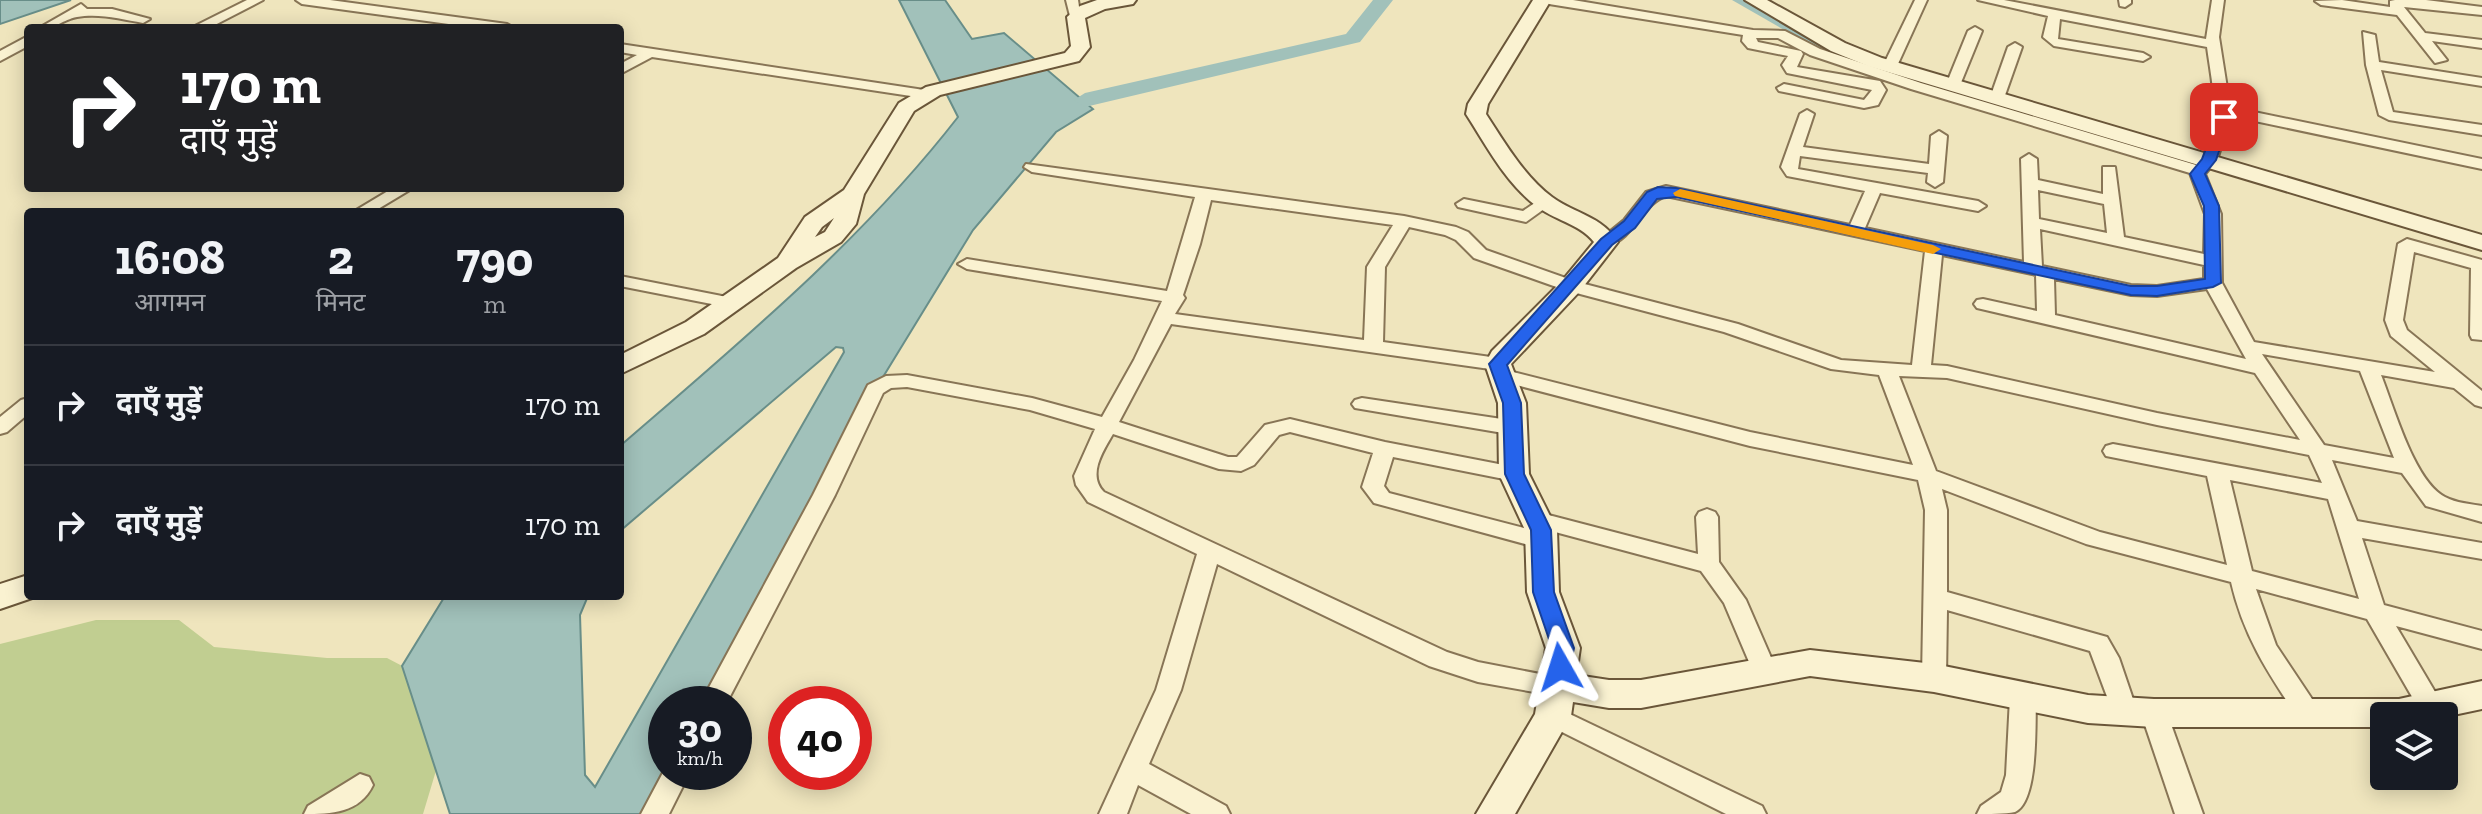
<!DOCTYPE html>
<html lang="hi">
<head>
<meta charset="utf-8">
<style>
  body { margin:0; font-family:"Zilla Slab","Noto Sans Devanagari",serif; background:#20242c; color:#f1f3f6; height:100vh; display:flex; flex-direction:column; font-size:30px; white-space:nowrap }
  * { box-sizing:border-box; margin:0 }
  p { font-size:26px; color:#9ea1a6 }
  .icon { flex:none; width:44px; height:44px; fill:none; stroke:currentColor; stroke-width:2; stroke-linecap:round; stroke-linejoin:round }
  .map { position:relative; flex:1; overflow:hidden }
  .details { position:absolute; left:24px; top:208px; width:600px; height:392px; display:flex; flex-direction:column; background:#171b24; border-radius:8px; box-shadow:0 4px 20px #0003 }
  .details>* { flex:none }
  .hud { position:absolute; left:24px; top:24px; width:600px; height:168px; border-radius:8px; box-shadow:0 4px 20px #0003; background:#202124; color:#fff; overflow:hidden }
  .fabs { position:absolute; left:2370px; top:702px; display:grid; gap:16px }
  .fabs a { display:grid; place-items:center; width:88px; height:88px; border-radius:8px; background:#171b24; box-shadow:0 4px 20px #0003; font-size:40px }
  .speed { position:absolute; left:648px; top:686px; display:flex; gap:16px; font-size:40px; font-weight:700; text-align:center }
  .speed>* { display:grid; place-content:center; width:104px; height:104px; border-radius:50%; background:#171b24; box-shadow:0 4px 20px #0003; line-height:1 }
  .speed small { font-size:20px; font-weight:400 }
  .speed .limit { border:12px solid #d22; background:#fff; color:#111 }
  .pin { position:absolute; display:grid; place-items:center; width:68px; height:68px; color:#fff; margin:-34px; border-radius:16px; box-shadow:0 4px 12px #0006 }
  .me { position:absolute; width:88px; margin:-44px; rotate:354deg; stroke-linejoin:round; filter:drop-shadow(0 0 6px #0008) }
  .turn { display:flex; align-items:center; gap:28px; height:168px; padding:0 24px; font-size:36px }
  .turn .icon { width:104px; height:104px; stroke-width:2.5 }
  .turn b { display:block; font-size:56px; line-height:68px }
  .eta { display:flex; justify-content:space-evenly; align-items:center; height:136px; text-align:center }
  .eta b { font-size:48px; font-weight:800; line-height:56px }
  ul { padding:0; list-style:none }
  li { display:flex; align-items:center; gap:24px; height:120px; padding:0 24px; border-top:2px solid #363941 }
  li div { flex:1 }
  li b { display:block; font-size:30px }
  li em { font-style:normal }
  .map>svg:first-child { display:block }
</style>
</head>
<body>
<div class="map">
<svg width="2482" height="814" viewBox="0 0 2482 814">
  <rect width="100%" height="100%" fill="#efe5bd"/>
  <path fill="#c1ce91" d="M96 620H179L214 647 327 658H387L429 680 444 744 423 814H0V644Z"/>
  <g fill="#a1c1ba" stroke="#688e89" stroke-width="2">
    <path d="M0 0H71L0 24Z"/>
    <path d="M899 0H945L972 39 1004 33 1093 109 1056 132 973 230 883 377 708 704H666V772L649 814H450L402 666 445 596H588L580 615 585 775 595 787 844 352 843 348 836 347 620 531V446C739 343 861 242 958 117Z"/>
  </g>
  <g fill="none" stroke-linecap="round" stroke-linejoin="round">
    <g fill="#a1c1ba" fill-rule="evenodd">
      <path d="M1732 0H1746L1850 59 1840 62Z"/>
      <path d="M1883 67 2178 154 2180 157 2178 160H2168L1879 74 1877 71Z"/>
    </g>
    <path fill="#a1c1ba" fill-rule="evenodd" d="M1373 0H1393L1360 42 1085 107 1074 100 1085 93 1346 34Z"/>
    <g stroke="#887556" stroke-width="4">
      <g id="street">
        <path d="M247 0H263L209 28H191Z"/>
        <path d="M296 0H330L507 24 514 28H478L302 4Z"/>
        <path d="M1066 0H1078L1081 20H1071Z"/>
        <path d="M1543 0H1573L1753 30 1785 31 1820 49 1921 83 2196 165C2225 132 2212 86 2207 47L2060 19 2058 39 2143 53 2150 57 2143 61 2054 46 2043 37 2048 16 1978 0H2004L2206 39 2212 0H2224L2219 37 2230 107 2482 159V169L2231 116 2217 160 2205 174 2221 214 2222 283 2254 342 2435 372 2391 336 2385 320 2398 244 2407 239 2482 260V340L2472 339 2470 335 2471 268 2414 252 2403 320 2407 330 2482 391V407L2475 405 2454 388 2381 375C2394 407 2414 481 2445 497 2456 503 2470 504 2482 506V522L2426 506 2402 473 2332 460 2357 521 2482 543V559L2362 538 2384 605 2482 631V649L2396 626 2444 707 2440 714H2422L2367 619 2256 589 2276 645 2322 714 2318 721 2309 724 2300 721C2269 674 2244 638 2231 582L2086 544 1942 489 1947 510V592L2107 637 2119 658 2137 711 2133 718 2124 721 2115 718 2090 651 1947 610 1946 678 1943 685 1934 688 1925 685 1922 678 1925 510 1918 480 1750 446 1493 379 1490 375 1497 370 1171 324 1119 422 1228 457H1237L1265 425 1290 419 1385 442 1514 467 1521 469 1525 474 1521 479 1514 481 1393 457 1384 486 1389 493 1551 535 1554 541 1551 547 1543 549 1374 503 1362 487 1373 453 1290 432 1279 435 1254 465 1241 471 1219 469 1113 434C1103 451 1087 475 1104 492L1447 652 1478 662 1566 679 1570 686 1566 693 1557 696 1478 682 1429 666 1217 564 1181 690 1149 764 1226 806 1230 814H1191L1138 785 1127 814H1099L1156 690 1197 554 1088 502 1076 485 1074 476 1095 429 1030 410 907 387 891 388 883 393 835 495 726 704H700L813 495 868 385 886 376 907 375 1032 398 1102 417 1134 360 1162 301 967 269 958 264 967 259 1167 291 1195 197 1032 172 1024 167 1026 164 1404 216 1456 227 1468 232 1486 250 1577 282 1738 324 1841 360 1912 365 1925 251 1666 196C1644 202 1634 239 1606 247L1597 242 1624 220 1646 192 1666 186 1850 225 1865 191 1787 176 1781 167 1800 114 1807 110 1814 114 1803 147 1929 164 1931 136 1939 131 1947 136 1943 182 1935 187 1927 182 1928 173 1800 156 1798 169 1978 201 1986 206 1978 211 1880 193 1865 228 2024 262 2021 159 2029 154 2037 159 2038 180 2103 194V167H2115L2124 237 2204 254 2205 214 2190 173 1911 89 1810 55 1778 38H1756L1758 42 1801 51 1803 54 1797 67 1880 81 1886 90 1878 105 1864 108 1779 91 1777 88 1784 84 1864 100 1872 90 1787 73 1782 65 1788 56 1748 48 1742 41 1743 35 1549 4ZM2038 190 2104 204 2107 233 2039 219ZM1211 200 1393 225 1367 267 1364 340 1175 314 1185 298 1183 295 1200 244ZM1409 227 1445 235 1456 240 1474 258 1565 290 1724 332 1831 369 1879 375 1913 465 1750 432 1501 369 1508 364 1498 358 1383 342 1385 267ZM2040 229 2204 265V279L2157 286 2131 285 2042 266ZM1942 255 2036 275 2037 311 1983 299 1977 300 1974 304 1977 308 2255 373 2300 440 2157 413 1947 366 1931 365ZM2054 279 2131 295 2157 296 2207 289 2246 359 2055 315ZM2262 354 2360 371 2394 458 2324 445ZM1899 376 1947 378 2157 425 2309 455 2322 483 2113 444 2106 446 2103 451 2106 456 2207 476 2227 565 2100 532 1936 471ZM2230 480 2328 499 2359 599 2252 571Z"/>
        <path d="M1915 0H1927L1897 66 1885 69 1883 66Z"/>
        <path d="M2119 0H2131V3L2125 7 2120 6Z"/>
        <path d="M2342 0 2390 7V1L2395 0H2426L2482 7V15L2404 7 2425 33 2482 40V48L2432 41 2447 60 2435 63 2397 15 2321 5 2315 1Z"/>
        <path d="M81 4 87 9H112L150 19 143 23C122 19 98 13 77 17 62 20 58 28 39 28Z"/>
        <path d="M1975 27 1982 31 1960 85 1953 89 1948 88 1946 85 1968 31Z"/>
        <path d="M2363 32 2375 35 2379 62 2482 78V86L2381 70 2393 112 2482 125V135L2389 120 2379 115 2366 65Z"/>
        <path d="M28 36V46L0 61V51Z"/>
        <path d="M2015 43 2022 47 2004 98 2002 101H1992L1990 98 2008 47Z"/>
        <path d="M620 44 924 90 931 94 924 98 652 57 620 74V64L637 55 620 52Z"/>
        <path d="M393 188H413L373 212H353Z"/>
        <path d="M1545 196 1553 201 1551 204 1526 222 1458 207 1456 204 1464 199 1523 211Z"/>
        <path d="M620 276 732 298 741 303 732 308 620 286Z"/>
        <path d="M28 398V414L7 432 0 434V417L21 400Z"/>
        <path d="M1362 398 1515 421 1525 428 1515 435 1355 408 1352 404 1355 400Z"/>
        <path d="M1707 509 1715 512 1718 517 1719 562 1746 600 1776 669 1773 676 1764 679 1755 676 1724 603 1701 571 1529 525 1526 520 1529 515 1537 512 1698 554 1696 517 1699 512Z"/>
        <path d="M2023 688 2032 691 2036 698C2035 722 2039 801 2015 812 2005 814 1988 814 1977 814L1981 806 2001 792 2006 775 2010 698 2014 691Z"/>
        <path d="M2154 703 2163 706 2167 713 2203 814H2175L2141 713 2145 706Z"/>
        <path d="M1553 706 1762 806 1766 814H1726L1544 723 1540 716 1544 709Z"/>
        <path d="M666 767V772H690L669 814H641Z"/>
        <path d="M360 774 369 777 373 785C360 813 331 814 304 814L308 806Z"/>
      </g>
    </g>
    <g stroke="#6a5639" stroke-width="4">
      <g id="secondary">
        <path d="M1097 0H1136L1133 4 1105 9 1085 18 1090 47 1079 61 940 95 914 111 864 194 856 224 841 242 796 268 704 334 620 374V355L686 322 778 258 805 217 844 190 899 103 926 87 1065 53 1071 46 1067 17 1080 6ZM834 218 825 232 815 237 822 227Z"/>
        <path d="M1533 0H1551L1488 104 1486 114C1505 143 1524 176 1552 197 1575 214 1602 216 1618 242L1580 291 1511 364 1526 403 1529 474 1557 530 1559 592 1580 648 1576 675 1609 680H1641L1810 650 1934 664 2088 695 2154 699H2399L2482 681V709L2444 717 2384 716V727H2154L2088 723 1934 692 1810 676 1641 708H1609L1573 702 1571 716 1515 814H1476L1535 714 1546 648 1527 592 1525 530 1499 474 1498 403 1485 364 1492 351 1562 281 1594 242C1579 223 1553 220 1535 205 1505 182 1486 145 1466 114L1468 104Z"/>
        <path d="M1745 0H1767L1845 43 1882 58 2482 235V250L1868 66 1831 51Z"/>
        <path d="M28 575V596H38L0 609V584Z"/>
      </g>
    </g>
    <use href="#street" fill="#faf2d1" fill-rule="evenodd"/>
    <use href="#secondary" fill="#faf2d1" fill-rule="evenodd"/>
  </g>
  <path fill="#2563eb" stroke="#184099" stroke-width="2" d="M2219 114 2231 117 2216 160 2205 174 2219 206 2221 283 2213 287 2157 296 2131 295 1676 197 1657 199 1635 228 1612 245 1507 365 1521 403 1524 474 1551 530 1554 592 1574 648 1568 674 1560 676 1552 674 1549 667 1552 648 1533 592 1531 530 1505 474 1503 403 1489 364 1601 239 1624 221 1647 192 1658 187 1676 188 2131 286H2157L2205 279 2204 206 2190 174 2202 159Z"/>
  <path fill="#f59e0b" d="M1680 189 1933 245 1941 249 1933 254 1675 196 1673 193Z"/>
</svg>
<div class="fabs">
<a><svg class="icon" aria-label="layers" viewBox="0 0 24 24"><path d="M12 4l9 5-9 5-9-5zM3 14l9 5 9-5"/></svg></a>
</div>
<div class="speed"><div>30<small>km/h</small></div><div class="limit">40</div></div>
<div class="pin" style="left:2224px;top:117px;background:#d93025"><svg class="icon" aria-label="arrive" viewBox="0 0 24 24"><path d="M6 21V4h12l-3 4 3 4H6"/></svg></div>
<svg class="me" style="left:1560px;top:667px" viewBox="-20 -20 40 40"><path d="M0-17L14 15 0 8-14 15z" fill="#2563eb" stroke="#fff" stroke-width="4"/></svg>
<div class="hud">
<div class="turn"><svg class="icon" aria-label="right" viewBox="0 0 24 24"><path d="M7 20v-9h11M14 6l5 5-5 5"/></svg><div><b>170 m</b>दाएँ मुड़ें</div></div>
</div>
<section class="details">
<div class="eta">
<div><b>16:08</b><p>आगमन</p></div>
<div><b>2</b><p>मिनट</p></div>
<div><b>790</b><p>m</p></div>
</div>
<ul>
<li><svg class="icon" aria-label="right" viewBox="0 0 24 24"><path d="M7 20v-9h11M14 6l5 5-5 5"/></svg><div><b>दाएँ मुड़ें</b></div><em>170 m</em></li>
<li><svg class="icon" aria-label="right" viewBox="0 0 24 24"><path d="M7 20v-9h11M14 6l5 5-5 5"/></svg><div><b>दाएँ मुड़ें</b></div><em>170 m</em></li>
</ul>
</section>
</div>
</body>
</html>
